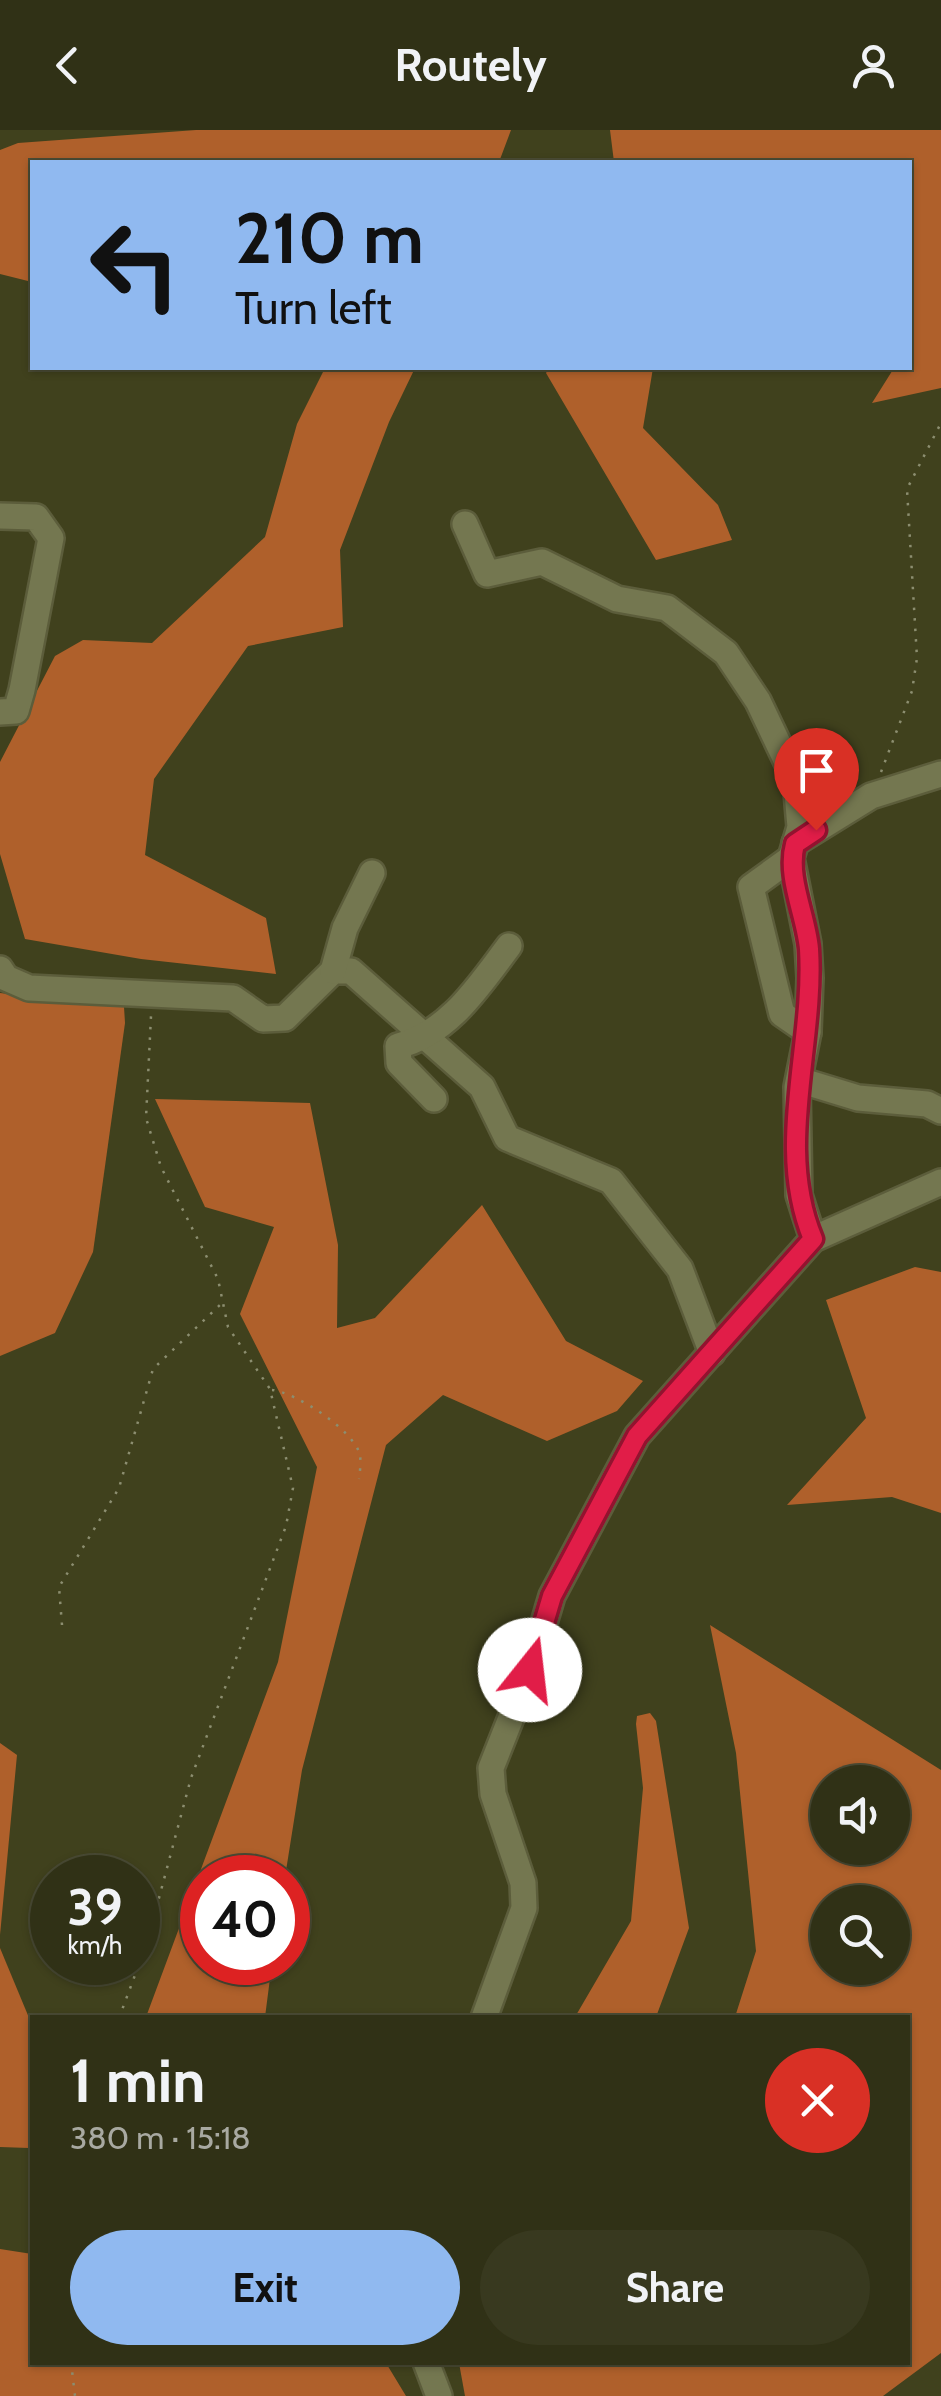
<!DOCTYPE html>
<html lang="en">
<head>
<meta charset="utf-8">
<style>
  body { margin:0; font-family:Cabin,sans-serif; background:#38391f; color:#f1f3f6; height:100vh; display:flex; flex-direction:column; font-size:38px; white-space:nowrap }
  * { box-sizing:border-box; margin:0 }
  p { font-size:32px; color:#a8a9a1 }
  .icon { flex:none; width:55px; height:55px; fill:none; stroke:currentColor; stroke-width:2; stroke-linecap:round; stroke-linejoin:round }
  .map { position:relative; flex:1; overflow:hidden }
  .panel { position:absolute; left:30px; top:1885px; width:880px; height:350px; display:flex; flex-direction:column; background:#303116; border-radius:0px; box-shadow:0 2px 8px #0004,0 0 0 2px #4b4c35 }
  .panel>* { flex:none }
  .guide { position:absolute; left:30px; top:30px; width:882px; height:210px; border-radius:0px; box-shadow:0 2px 8px #0004,0 0 0 2px #4b4c35; background:#90b9f0; color:#111; overflow:hidden }
  .tools { position:absolute; left:810px; top:1635px; display:grid; gap:20px }
  .tools a { display:grid; place-items:center; width:100px; height:100px; border-radius:50%; background:#303116; box-shadow:0 2px 8px #0004,0 0 0 2px #4b4c35; font-size:50px }
  .speed { position:absolute; left:30px; top:1725px; display:flex; gap:20px; font-size:50px; font-weight:700; text-align:center }
  .speed>* { display:grid; place-content:center; width:130px; height:130px; border-radius:50%; background:#303116; box-shadow:0 2px 8px #0004,0 0 0 2px #4b4c35; line-height:1 }
  .speed small { font-size:25px; font-weight:400 }
  .speed .limit { border:15px solid #d22; background:#fff; color:#111 }
  .pin { position:absolute; display:grid; place-items:center; width:85px; height:85px; color:#fff; margin:-102px -42px; border-radius:50% 50% 50% 0; rotate:-45deg; box-shadow:0 0 10px #0007 }
  .pin .icon { rotate:45deg }
  .me { position:absolute; width:110px; margin:-55px; rotate:16deg; stroke-linejoin:round; filter:drop-shadow(0 0 8px #0008) }
  .turn { display:flex; align-items:center; gap:35px; height:210px; padding:0 40px; font-size:45px }
  .turn .icon { width:130px; height:130px; stroke-width:2.5 }
  .turn b { display:block; font-size:70px; line-height:85px }
  .round { display:grid; place-items:center; flex:none; width:105px; height:105px; border-radius:52px; background:#38391f }
  .head { display:flex; align-items:center; justify-content:space-between; height:170px; padding:0 40px }
  h1 { font-size:60px; font-weight:700; line-height:75px }
  .primary-button { display:flex; gap:20px; margin-top:auto; padding:20px 40px }
  .primary-button a { flex:1; height:115px; border-radius:60px; background:#90b9f0; color:#111; font-size:40px; font-weight:700; line-height:115px; text-align:center }
  .primary-button a+a { background:#38391f; color:#f1f3f6 }
  header { display:flex; justify-content:space-between; align-items:center; height:130px; padding:0 40px; background:#303116; font-size:45px; font-weight:700 }
  .map>svg:first-child { display:block }
</style>
</head>
<body>
<header><svg class="icon" aria-label="back" viewBox="0 0 24 24"><path d="M15 5l-7 7 7 7"/></svg>Routely<svg class="icon" aria-label="person" viewBox="0 0 24 24"><circle cx="12" cy="8" r="4"/><path d="M4 21q1-7 8-7t8 7"/></svg></header>
<div class="map">
<svg width="941" height="2266" viewBox="0 0 941 2266">
  <rect width="100%" height="100%" fill="#40411d"/>
  <g fill="#af602b" fill-rule="evenodd">
    <path d="M196 0H511L499 32H32V152L0 144V20L18 13Z"/>
    <path d="M610 0H941V258L872 273 894 238H910V32H614Z"/>
    <path d="M325 238H415L389 292 340 420 343 497 248 516 154 649 145 725 266 788 276 844 141 829 25 809 0 724V632L55 526 83 510 152 513 265 407 297 294Z"/>
    <path d="M549 238H653L643 298 718 375 732 410 656 430 546 243Z"/>
    <path d="M0 863 124 877 125 893 93 1122 55 1203 0 1226Z"/>
    <path d="M155 969 310 973 338 1115 337 1198 375 1188 482 1075 566 1211 643 1251 617 1281 547 1311 443 1265 386 1315 302 1640 285 1747 202 1748V1832L272 1833 265 1887H146L278 1532 317 1337 240 1184 274 1097 205 1077Z"/>
    <path d="M915 1137 941 1142V1383L892 1367 787 1375 866 1288 826 1170Z"/>
    <path d="M710 1495 941 1640V2223L883 2266H465L459 2233 908 2232V1888L735 1887 756 1821 736 1623ZM828 1652H892V1718H828ZM828 1772H892V1838H828Z"/>
    <path d="M650 1583 656 1591 689 1798 656 1887H575L631 1791 643 1658 636 1594 637 1586Z"/>
    <path d="M0 1613 17 1625 0 1805Z"/>
    <path d="M0 1818 32 1895 29 2018 0 2017Z"/>
    <path d="M0 2119 32 2124V2232L386 2233 406 2266H0Z"/>
  </g>
  <g fill="none" stroke-linecap="round" stroke-linejoin="round">
    <g stroke="#5c5d3b" stroke-width="30">
      <g id="minor">
        <path d="M0 386 36 387 51 408 22 560 16 581 0 582"/>
        <path d="M465 394 487 444 542 432 617 469 667 478 726 523 758 571 796 651 800 697 791 728 808 814 810 848 808 902 797 957 799 1065 813 1109"/>
        <path d="M795 713 871 666 941 644"/>
        <path d="M791 728 751 757 782 884 808 902"/>
        <path d="M0 839 6 848 29 858 233 868 263 889 285 888 333 841H351L482 957 507 1008 611 1051 680 1139 712 1223"/>
        <path d="M333 841 345 798 372 743"/>
        <path d="M799 950 858 968 927 974 941 981"/>
        <path d="M434 969 399 933 398 916C449 903 478 857 509 816"/>
        <path d="M484 1888 524 1778 523 1753 493 1664 491 1638 530 1540 552 1466 637 1306 813 1109 941 1052"/>
        <path d="M426 2232 439 2266"/>
      </g>
    </g>
    <g stroke="#8c8e70" stroke-width="2.5" stroke-dasharray="2.5 8" stroke-linecap="butt">
      <path d="M881 642 912 561 917 528 907 359 941 293"/>
      <path d="M272 1260C295 1262 354 1300 360 1325 361 1332 360 1342 359 1349"/>
      <path d="M62 1495 59 1457 119 1358 153 1239 222 1173"/>
      <path d="M119 1888 147 1813 191 1648 286 1396 293 1358 270 1259 228 1197 218 1149 161 1037 146 988 151 886"/>
      <path d="M71 2232 75 2266"/>
    </g>
    <use href="#minor" stroke="#747750" stroke-width="25"/>
  </g>
  <g fill="none" stroke-linecap="round" stroke-linejoin="round">
    <g stroke="#92132f" stroke-width="25">
      <path id="route" d="M530 1540 552 1466 637 1306 813 1109C774 1016 815 915 809 819 806 785 786 747 795 714L816 700"/>
    </g>
    <use href="#route" stroke="#e11d48" stroke-width="18"/>
  </g>
</svg>
<div class="tools">
<a><svg class="icon" aria-label="sound" viewBox="0 0 24 24"><path d="M4 9h4l5-4v14l-5-4H4zM17 9q2 3 0 6"/></svg></a>
<a><svg class="icon" aria-label="search" viewBox="0 0 24 24"><circle cx="10" cy="10" r="6"/><path d="M15 15l6 6"/></svg></a>
</div>
<div class="speed"><div>39<small>km/h</small></div><div class="limit">40</div></div>
<div class="pin" style="left:816px;top:700px;background:#d93025"><svg class="icon" aria-label="arrive" viewBox="0 0 24 24"><path d="M6 21V4h12l-3 4 3 4H6"/></svg></div>
<svg class="me" style="left:530px;top:1540px" viewBox="-20 -20 40 40"><circle r="19" fill="#fff"/><path d="M0-13L10 11 0 6-10 11z" fill="#e11d48"/></svg>
<div class="guide">
<div class="turn"><svg class="icon" aria-label="left" viewBox="0 0 24 24"><path d="M17 20v-9H6M10 6l-5 5 5 5"/></svg><div><b>210 m</b>Turn left</div></div>
</div>
<section class="panel">
<div class="head"><div><h1>1 min</h1><p>380 m · 15:18</p></div><a class="round" style="background:#d93025;color:#fff"><svg class="icon" aria-label="close" viewBox="0 0 24 24"><path d="M6 6l12 12M18 6L6 18"/></svg></a></div>
<div class="primary-button"><a>Exit</a><a>Share</a></div>
</section>
</div>
</body>
</html>
